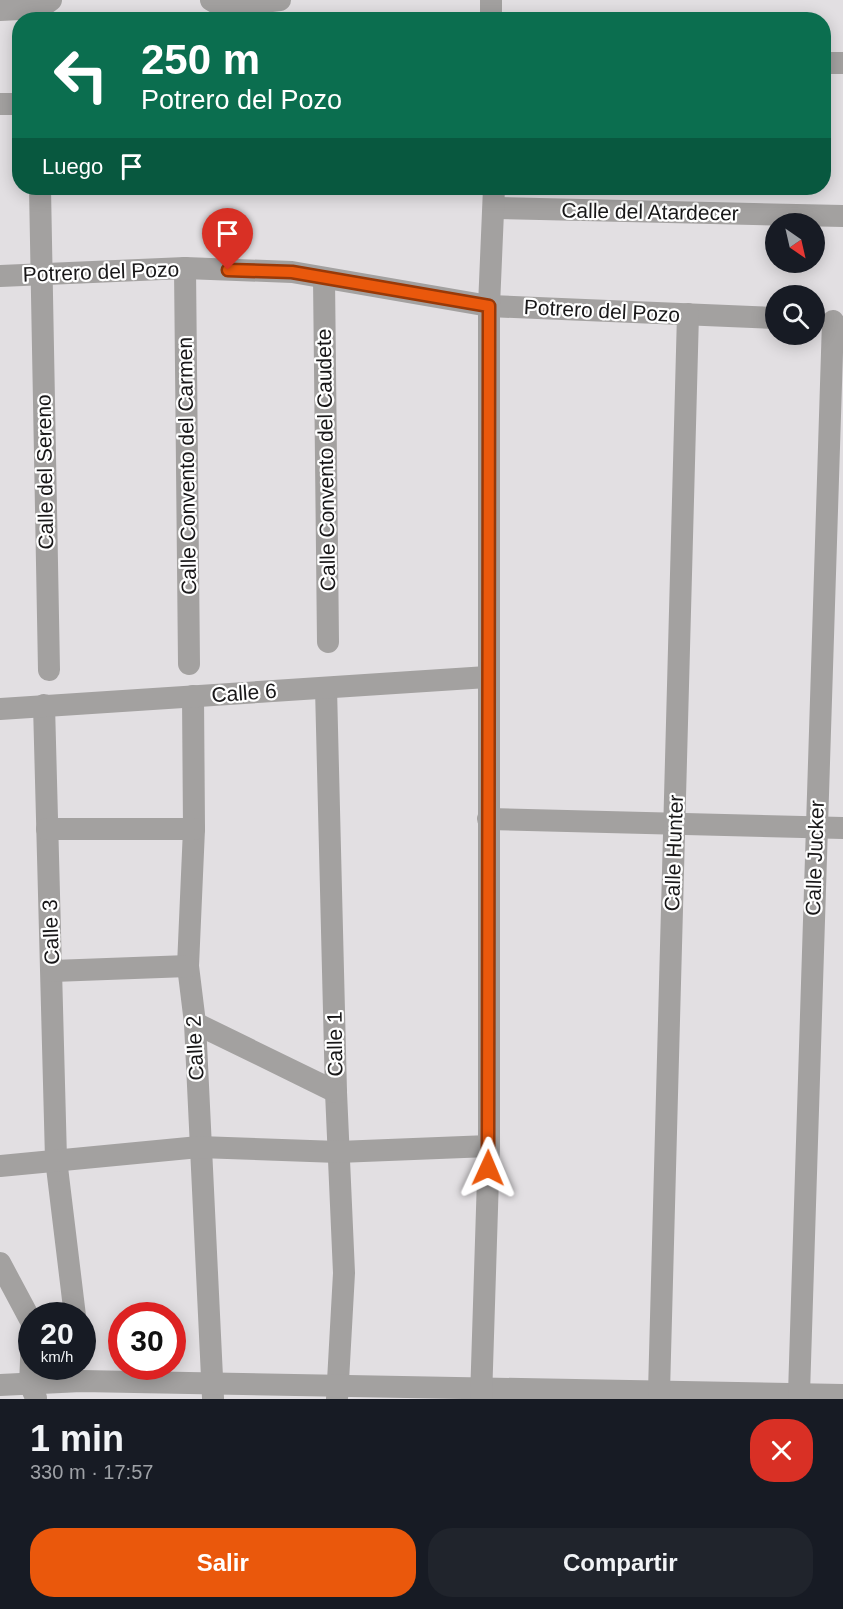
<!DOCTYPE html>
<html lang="es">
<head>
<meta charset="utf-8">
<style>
  body { margin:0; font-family:Arial,sans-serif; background:#20242c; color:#f1f3f6; height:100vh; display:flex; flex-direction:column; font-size:22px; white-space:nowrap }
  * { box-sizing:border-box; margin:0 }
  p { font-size:20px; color:#9ea1a6 }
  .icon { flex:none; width:33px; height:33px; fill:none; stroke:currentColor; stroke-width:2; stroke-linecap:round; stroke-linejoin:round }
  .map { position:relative; height:1399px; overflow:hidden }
  .side { display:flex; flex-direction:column; background:#171b24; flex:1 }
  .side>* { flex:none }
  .hud { position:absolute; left:12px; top:12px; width:819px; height:183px; border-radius:24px; box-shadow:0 3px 15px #0003; background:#0b6e4f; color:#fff; overflow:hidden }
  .needle { width:39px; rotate:146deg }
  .fabs { position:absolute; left:765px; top:213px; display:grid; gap:12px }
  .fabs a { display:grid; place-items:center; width:60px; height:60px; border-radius:50%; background:#171b24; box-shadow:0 3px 15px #0003; font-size:30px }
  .speed { position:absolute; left:18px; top:1302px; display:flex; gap:12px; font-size:30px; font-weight:700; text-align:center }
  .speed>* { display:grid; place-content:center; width:78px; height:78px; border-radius:50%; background:#171b24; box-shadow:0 3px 15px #0003; line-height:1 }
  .speed small { font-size:15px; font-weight:400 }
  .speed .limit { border:9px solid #d22; background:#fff; color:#111 }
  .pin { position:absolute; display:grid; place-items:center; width:51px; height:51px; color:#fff; margin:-62px -26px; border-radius:50% 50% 50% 0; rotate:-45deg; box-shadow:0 0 6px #0007 }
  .pin .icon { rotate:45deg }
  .me { position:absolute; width:66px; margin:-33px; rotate:1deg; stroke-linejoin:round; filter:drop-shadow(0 0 4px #0008) }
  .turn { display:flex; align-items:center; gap:21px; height:126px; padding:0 30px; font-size:27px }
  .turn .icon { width:78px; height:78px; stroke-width:2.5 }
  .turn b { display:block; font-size:42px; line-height:51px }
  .then { display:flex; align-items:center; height:57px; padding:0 30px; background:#0003; gap:12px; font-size:22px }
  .round { display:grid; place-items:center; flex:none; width:63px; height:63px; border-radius:24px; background:#20242c }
  .head { display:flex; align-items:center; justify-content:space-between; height:102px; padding:0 30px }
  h1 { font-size:36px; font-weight:700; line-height:45px }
  .primary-button { display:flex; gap:12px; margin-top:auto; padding:12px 30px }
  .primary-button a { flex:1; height:69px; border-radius:24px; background:#ea580c; color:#fff; font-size:24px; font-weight:700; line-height:69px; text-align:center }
  .primary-button a+a { background:#20242c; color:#f1f3f6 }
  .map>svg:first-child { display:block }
</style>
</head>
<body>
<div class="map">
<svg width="843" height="1399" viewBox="0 0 843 1399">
  <rect width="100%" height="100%" fill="#e2dfe2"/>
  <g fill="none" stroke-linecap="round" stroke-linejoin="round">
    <g stroke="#a3a1a0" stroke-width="22">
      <path d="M211 0 223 7 280 0"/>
      <path d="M491 0V20"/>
      <path d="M0 10 40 8 51 0"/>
      <path d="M824 63H843"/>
      <path d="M0 104H20"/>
      <path d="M40 188 49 670"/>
      <path d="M494 208 843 216"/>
      <path d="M185 268 189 664"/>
      <path d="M0 276 185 268 292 272 489 306 776 318"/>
      <path d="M324 278 328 642"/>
      <path d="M326 688 336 1092 344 1273 337 1399"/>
      <path d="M193 696 194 829 188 966 195 1023 213 1398"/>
      <path d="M44 705 56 1159 75 1316"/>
      <path d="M0 709 487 677"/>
      <path d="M488 819 843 828"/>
      <path d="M47 829H194"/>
      <path d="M53 971 188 966"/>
      <path d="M195 1023 336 1092"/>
      <path d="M0 1166 199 1147 338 1152 489 1146"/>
      <path d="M0 1263 32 1323"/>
      <path d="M32 1338 30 1384 36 1398"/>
      <path d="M0 1385 81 1381 843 1395"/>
      <path d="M659 1392 688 314"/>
      <path d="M799 1394 833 321"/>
      <path d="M481 1399 489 1146V306L494 188"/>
    </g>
  </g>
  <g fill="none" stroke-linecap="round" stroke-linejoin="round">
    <g stroke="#983908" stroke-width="15">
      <path id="route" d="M228 270 292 272 489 306 488 1168"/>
    </g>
    <use href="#route" stroke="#ea580c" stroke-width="10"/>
  </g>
  <g text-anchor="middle" stroke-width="4.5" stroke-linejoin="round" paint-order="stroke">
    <g font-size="21" fill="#181718" stroke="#fff">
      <text transform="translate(650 212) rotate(1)" y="7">Calle del Atardecer</text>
      <text transform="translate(101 272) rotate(-2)" y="7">Potrero del Pozo</text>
      <text transform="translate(602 311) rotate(3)" y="7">Potrero del Pozo</text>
      <text transform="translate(326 460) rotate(-91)" y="7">Calle Convento del Caudete</text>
      <text transform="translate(187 466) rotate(-91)" y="7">Calle Convento del Carmen</text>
      <text transform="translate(45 472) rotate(-91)" y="7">Calle del Sereno</text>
      <text transform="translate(244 693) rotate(-4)" y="7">Calle 6</text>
      <text transform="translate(674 853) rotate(-88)" y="7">Calle Hunter</text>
      <text transform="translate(815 858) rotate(-88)" y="7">Calle Jucker</text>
      <text transform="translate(51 932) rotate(-92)" y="7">Calle 3</text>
      <text transform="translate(335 1044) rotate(-91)" y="7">Calle 1</text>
      <text transform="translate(195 1048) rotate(-93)" y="7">Calle 2</text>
    </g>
  </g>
</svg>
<div class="fabs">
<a><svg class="needle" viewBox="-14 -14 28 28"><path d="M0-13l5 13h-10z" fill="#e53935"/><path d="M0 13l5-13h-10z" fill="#9ea1a6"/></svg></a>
<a><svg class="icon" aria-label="search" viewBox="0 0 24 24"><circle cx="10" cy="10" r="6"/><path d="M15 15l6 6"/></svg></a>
</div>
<div class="speed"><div>20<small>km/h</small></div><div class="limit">30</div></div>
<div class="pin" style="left:228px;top:270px;background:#d93025"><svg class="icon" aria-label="arrive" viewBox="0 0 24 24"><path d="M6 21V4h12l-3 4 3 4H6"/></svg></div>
<svg class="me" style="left:488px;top:1168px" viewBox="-20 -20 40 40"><path d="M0-17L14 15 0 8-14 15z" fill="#ea580c" stroke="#fff" stroke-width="4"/></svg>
<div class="hud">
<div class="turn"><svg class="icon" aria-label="left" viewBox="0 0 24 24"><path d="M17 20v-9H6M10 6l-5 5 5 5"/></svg><div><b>250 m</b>Potrero del Pozo</div></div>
<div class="then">Luego<svg class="icon" aria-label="arrive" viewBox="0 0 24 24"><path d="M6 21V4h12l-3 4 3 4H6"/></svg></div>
</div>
</div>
<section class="side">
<div class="head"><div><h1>1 min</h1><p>330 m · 17:57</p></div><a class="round" style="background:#d93025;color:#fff"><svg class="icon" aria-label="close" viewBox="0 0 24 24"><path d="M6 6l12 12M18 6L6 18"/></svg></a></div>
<div class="primary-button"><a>Salir</a><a>Compartir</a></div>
</section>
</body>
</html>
